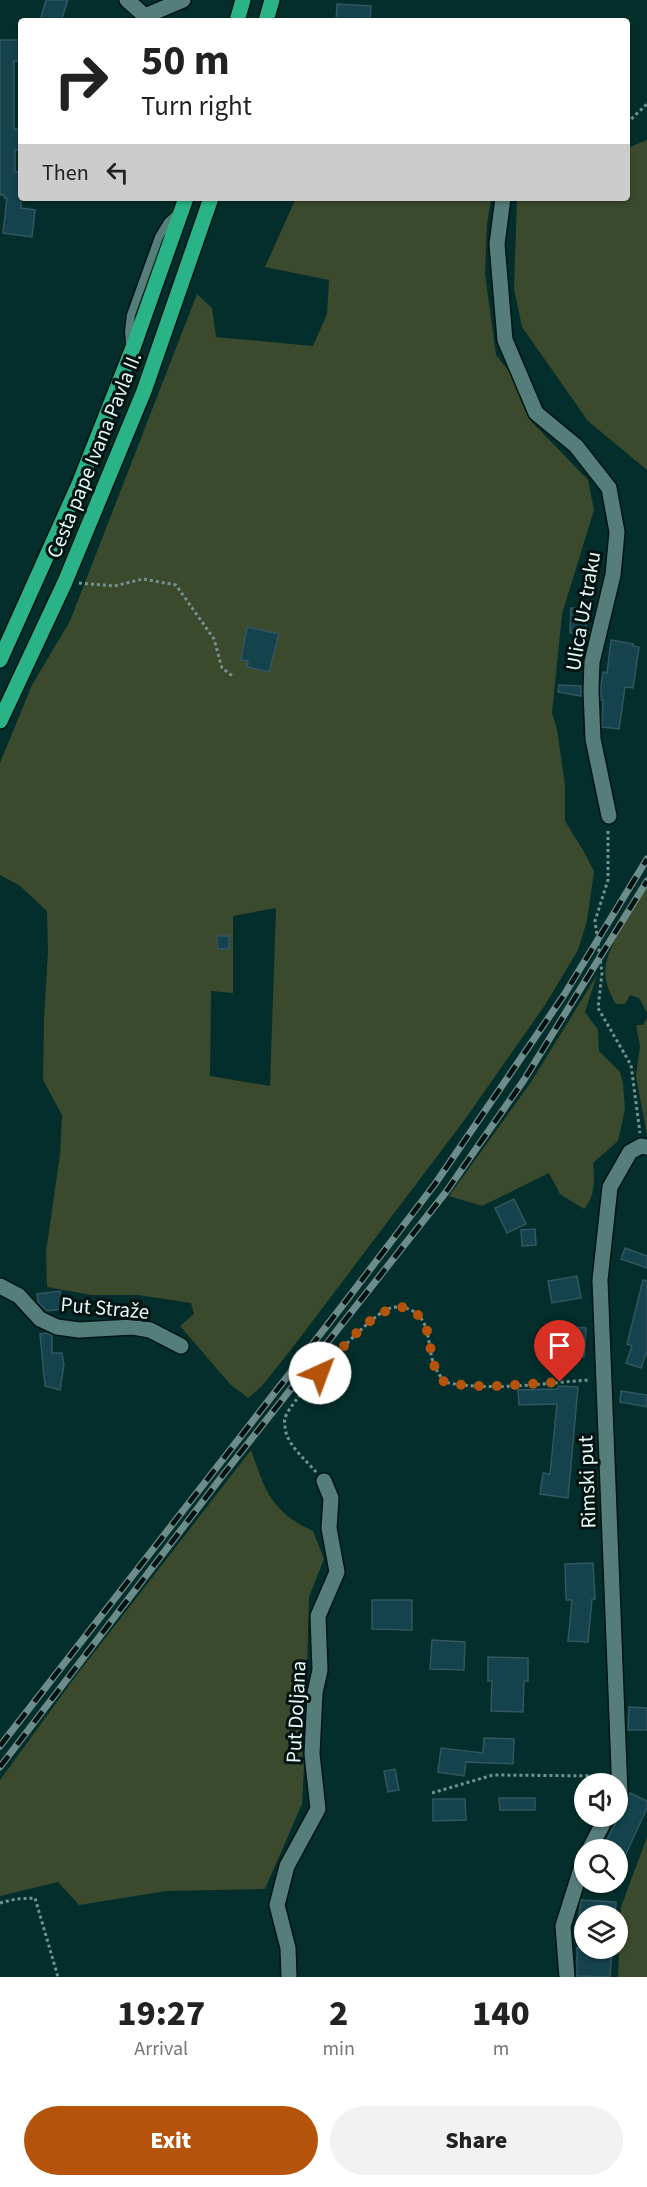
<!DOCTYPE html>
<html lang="en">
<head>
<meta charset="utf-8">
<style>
  body { margin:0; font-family:"Source Sans 3",sans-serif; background:#f2f2f2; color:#222; height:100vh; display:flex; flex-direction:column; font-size:22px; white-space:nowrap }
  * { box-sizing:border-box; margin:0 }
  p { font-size:20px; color:#767676 }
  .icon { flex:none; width:33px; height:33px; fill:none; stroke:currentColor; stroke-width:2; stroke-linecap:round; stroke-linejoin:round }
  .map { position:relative; height:1977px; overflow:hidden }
  .side { display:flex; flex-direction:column; background:#fff; flex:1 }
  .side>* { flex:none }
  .hud { position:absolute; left:18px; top:18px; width:612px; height:183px; border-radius:6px; box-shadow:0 2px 4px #0004; background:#fff; color:#222; overflow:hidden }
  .tools { position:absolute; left:574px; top:1773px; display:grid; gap:12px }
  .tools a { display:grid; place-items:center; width:54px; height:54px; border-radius:50%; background:#fff; box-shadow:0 2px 4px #0004; font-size:30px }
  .pin { position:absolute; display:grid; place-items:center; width:51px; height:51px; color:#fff; margin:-62px -26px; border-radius:50% 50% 50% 0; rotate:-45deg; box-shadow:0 0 6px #0007 }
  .pin .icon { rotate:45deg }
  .me { position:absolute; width:66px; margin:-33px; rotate:43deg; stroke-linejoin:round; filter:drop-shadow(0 0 4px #0008) }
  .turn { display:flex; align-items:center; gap:21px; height:126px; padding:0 24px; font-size:27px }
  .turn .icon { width:78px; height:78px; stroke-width:2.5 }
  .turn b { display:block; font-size:42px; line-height:51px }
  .then { display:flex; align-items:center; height:57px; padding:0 24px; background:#0003; gap:12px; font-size:22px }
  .eta { display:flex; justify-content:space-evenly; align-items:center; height:102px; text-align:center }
  .eta b { font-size:36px; font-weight:800; line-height:42px }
  .action { display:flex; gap:12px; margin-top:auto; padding:12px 24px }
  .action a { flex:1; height:69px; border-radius:36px; background:#b45309; color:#fff; font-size:24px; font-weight:800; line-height:69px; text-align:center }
  .action a+a { background:#f2f2f2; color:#222 }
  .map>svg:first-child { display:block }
</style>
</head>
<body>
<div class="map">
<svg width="647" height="1977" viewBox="0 0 647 1977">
  <rect width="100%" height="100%" fill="#032e2b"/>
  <g fill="#3b492d" fill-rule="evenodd">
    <path d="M647 140V470L588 421 522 327 514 288 517 198H627V148Z"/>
    <path d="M296 198H491L487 224 485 274 496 355 512 375 532 422 588 480 594 510 562 614 552 713 557 729 565 785V821L583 850 594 871 587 921 578 950 545 1005 466 1118 293 1347 262 1386 248 1398 230 1384 180 1326 194 1314 191 1303 138 1295H91L47 1287 46 1252 60 1154 62 1115 43 1080 44 1019 48 951 47 911 19 885 0 875V763L32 685 70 621 197 294 212 308 216 337 313 346 327 314 329 280 265 267ZM276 908 270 1086 210 1076 211 991 233 993V916Z"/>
    <path d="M647 886V1013L639 998 630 995 625 1004H616C609 993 603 978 606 964 611 940 634 907 647 886Z"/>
    <path d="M597 975 585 1012 598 1030 599 1051 620 1072 623 1083 625 1109 618 1141 593 1163C595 1179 595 1197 584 1209L560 1194 549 1173 482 1206 449 1196 531 1082Z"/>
    <path d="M647 1018V1135L636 1076 640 1046 636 1025H643Z"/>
    <path d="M251 1450C265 1490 271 1512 313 1531L324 1559 309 1597 307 1669 301 1694V1732L304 1767 302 1804 265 1889 167 1891 79 1905 58 1882 0 1896V1780L75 1677Z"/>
    <path d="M647 1837V1977H618L621 1907Z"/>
  </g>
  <g fill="#14424d" stroke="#325660" stroke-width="1.5">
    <path d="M46 0H68L61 21H40Z"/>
    <path d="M337 4 371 6 370 21H336Z"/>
    <path d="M0 40H21V61H14V129H21V150H15V172H21V208L35 210 32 237 3 233 7 198H4V195H0Z"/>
    <path d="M571 608H587L586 630H590L586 644 581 643 582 633H570Z"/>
    <path d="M247 627 279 634 269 672 247 667 248 661 241 660Z"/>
    <path d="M611 640 633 644V646L639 647 633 688 625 687 619 729 602 727 603 700H601V684L603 672 607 673Z"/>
    <path d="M559 685 581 686V696L558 692Z"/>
    <path d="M217 936H229V949H218Z"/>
    <path d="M514 1199 526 1224 507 1233 495 1208Z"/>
    <path d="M535 1229 536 1245 522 1246 521 1230Z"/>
    <path d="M625 1248 647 1256V1268L621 1259Z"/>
    <path d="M577 1276 581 1298 552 1303 548 1281Z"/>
    <path d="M643 1280 647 1281V1351L641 1368 626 1363 632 1346 627 1344Z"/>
    <path d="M60 1291 63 1309 47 1311 38 1302 37 1294Z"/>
    <path d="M562 1326 586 1328 584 1357 560 1356Z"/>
    <path d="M47 1333 52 1335V1353H62L64 1365 60 1390 45 1386 40 1334Z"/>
    <path d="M558 1386 578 1387 568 1498 540 1494 543 1473 550 1474 557 1404 519 1405 518 1390 558 1389Z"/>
    <path d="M621 1391 647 1395V1407L620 1402Z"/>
    <path d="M593 1563 595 1599H592L588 1642 568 1641 572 1600H566L565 1564Z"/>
    <path d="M372 1600H412V1630L372 1629Z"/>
    <path d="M432 1640 465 1642 464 1670 430 1669Z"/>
    <path d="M488 1657 528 1658V1681H524L523 1712 491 1711 492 1681H488Z"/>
    <path d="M629 1707 647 1708V1730H628Z"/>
    <path d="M484 1738 514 1739 513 1764 466 1762 464 1776 438 1772 441 1748 483 1753Z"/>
    <path d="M395 1769 399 1790 388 1792 384 1771Z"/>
    <path d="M630 1793 647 1801V1808L618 1871V1850H602Z"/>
    <path d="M499 1798H535V1810H500Z"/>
    <path d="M433 1799H465L466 1820 433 1821Z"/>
    <path d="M581 1900 616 1902 615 1916H579Z"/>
    <path d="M577 1948H612L610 1977 577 1976Z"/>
  </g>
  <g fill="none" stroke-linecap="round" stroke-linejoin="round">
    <g stroke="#001413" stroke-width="11">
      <path id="lane" d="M130 344 129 331 131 315 159 237 168 222 178 213"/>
    </g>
    <g stroke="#001413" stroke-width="18">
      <g id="street">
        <path d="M127 0 145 16 183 0"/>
        <path d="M503 198 497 244 505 340 536 413 576 446 609 488 617 532 613 575 592 662 591 691 593 739 609 816"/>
        <path d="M0 1286 19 1296 40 1319 57 1327 79 1330 133 1327 150 1330 181 1346"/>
        <path d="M618 1797 620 1794 600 1280 610 1187 630 1152 641 1146 647 1147"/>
        <path d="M589 1850 607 1816"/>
        <path d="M289 1977 288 1948 277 1905 287 1866 318 1809 312 1754 315 1693 320 1670 318 1616 337 1572 329 1528 331 1498 324 1481"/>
        <path d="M567 1977 563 1926 585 1856"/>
      </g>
    </g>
    <g stroke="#001413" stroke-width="18">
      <g id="primary">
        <path d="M237 21 243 0"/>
        <path d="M266 21 272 0"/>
        <path d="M0 660 79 484 134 345 186 198"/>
        <path d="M0 721 65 582 144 391 211 198"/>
      </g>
    </g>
    <g stroke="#729390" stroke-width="3" stroke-dasharray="3 3" stroke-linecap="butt">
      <path d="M627 123 647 104"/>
      <path d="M79 583 114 586 143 579 176 585 214 639 222 668 234 677"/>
      <path d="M608 831V880L595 921 602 973 598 1008 631 1065 640 1133"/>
      <path d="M316 1472C306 1460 286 1444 285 1427 285 1424 284 1421 285 1418 290 1400 370 1315 388 1309 397 1305 410 1307 418 1315 430 1326 428 1347 433 1362 435 1369 440 1375 444 1382 491 1392 543 1383 590 1380"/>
      <path d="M432 1793 493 1775 605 1776"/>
      <path d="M0 1903 16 1899 35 1898 58 1977"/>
    </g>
    <use href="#lane" stroke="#557d79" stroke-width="8"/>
    <use href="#street" stroke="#557d79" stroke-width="15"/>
    <use href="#primary" stroke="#2ab386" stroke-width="15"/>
    <g stroke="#6c8d8a" stroke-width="7">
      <g id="rail">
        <path d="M0 1746 339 1310 435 1184 564 995 647 859"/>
        <path d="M0 1767 223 1475 446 1192 524 1080 647 881"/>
      </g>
    </g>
    <use href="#rail" stroke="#041312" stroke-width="4.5" stroke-dasharray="14" stroke-linecap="butt"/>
  </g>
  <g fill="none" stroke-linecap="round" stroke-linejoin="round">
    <path stroke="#b45309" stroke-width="10" stroke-dasharray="0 18" d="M320 1373C340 1352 399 1271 425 1326 430 1336 430 1350 433 1362 435 1369 440 1375 444 1382 482 1390 522 1384 560 1382"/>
  </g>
  <g text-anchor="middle" stroke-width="6" stroke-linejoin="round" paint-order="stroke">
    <g font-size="21" fill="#e4faf7" stroke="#041312">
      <text transform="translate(94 455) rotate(-68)" y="7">Cesta pape Ivana Pavla II.</text>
      <text transform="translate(583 611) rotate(-80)" y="7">Ulica Uz traku</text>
      <text transform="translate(105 1308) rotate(5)" y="7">Put Straže</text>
      <text transform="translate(587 1482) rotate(-92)" y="7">Rimski put</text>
      <text transform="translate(296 1712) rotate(-87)" y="7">Put Doljana</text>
    </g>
  </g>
</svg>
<div class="tools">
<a><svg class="icon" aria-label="sound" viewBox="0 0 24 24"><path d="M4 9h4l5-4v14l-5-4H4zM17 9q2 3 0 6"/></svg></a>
<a><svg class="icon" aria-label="search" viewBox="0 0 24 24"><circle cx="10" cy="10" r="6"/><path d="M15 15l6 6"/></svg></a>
<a><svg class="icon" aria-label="layers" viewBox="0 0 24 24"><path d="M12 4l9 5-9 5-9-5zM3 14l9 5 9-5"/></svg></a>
</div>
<div class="pin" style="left:560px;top:1382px;background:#d93025"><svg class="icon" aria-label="arrive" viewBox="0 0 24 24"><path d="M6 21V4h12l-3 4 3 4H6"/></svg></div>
<svg class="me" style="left:320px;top:1373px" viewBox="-20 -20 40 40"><circle r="19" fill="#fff"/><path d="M0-13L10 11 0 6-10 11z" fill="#b45309"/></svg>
<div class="hud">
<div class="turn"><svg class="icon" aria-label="right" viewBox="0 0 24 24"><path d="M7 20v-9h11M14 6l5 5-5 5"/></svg><div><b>50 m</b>Turn right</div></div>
<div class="then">Then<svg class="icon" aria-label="left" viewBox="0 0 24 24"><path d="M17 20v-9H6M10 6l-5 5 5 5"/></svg></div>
</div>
</div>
<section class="side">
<div class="eta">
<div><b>19:27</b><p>Arrival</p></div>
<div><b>2</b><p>min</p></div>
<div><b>140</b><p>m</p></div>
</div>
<div class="action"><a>Exit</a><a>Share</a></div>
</section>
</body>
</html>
